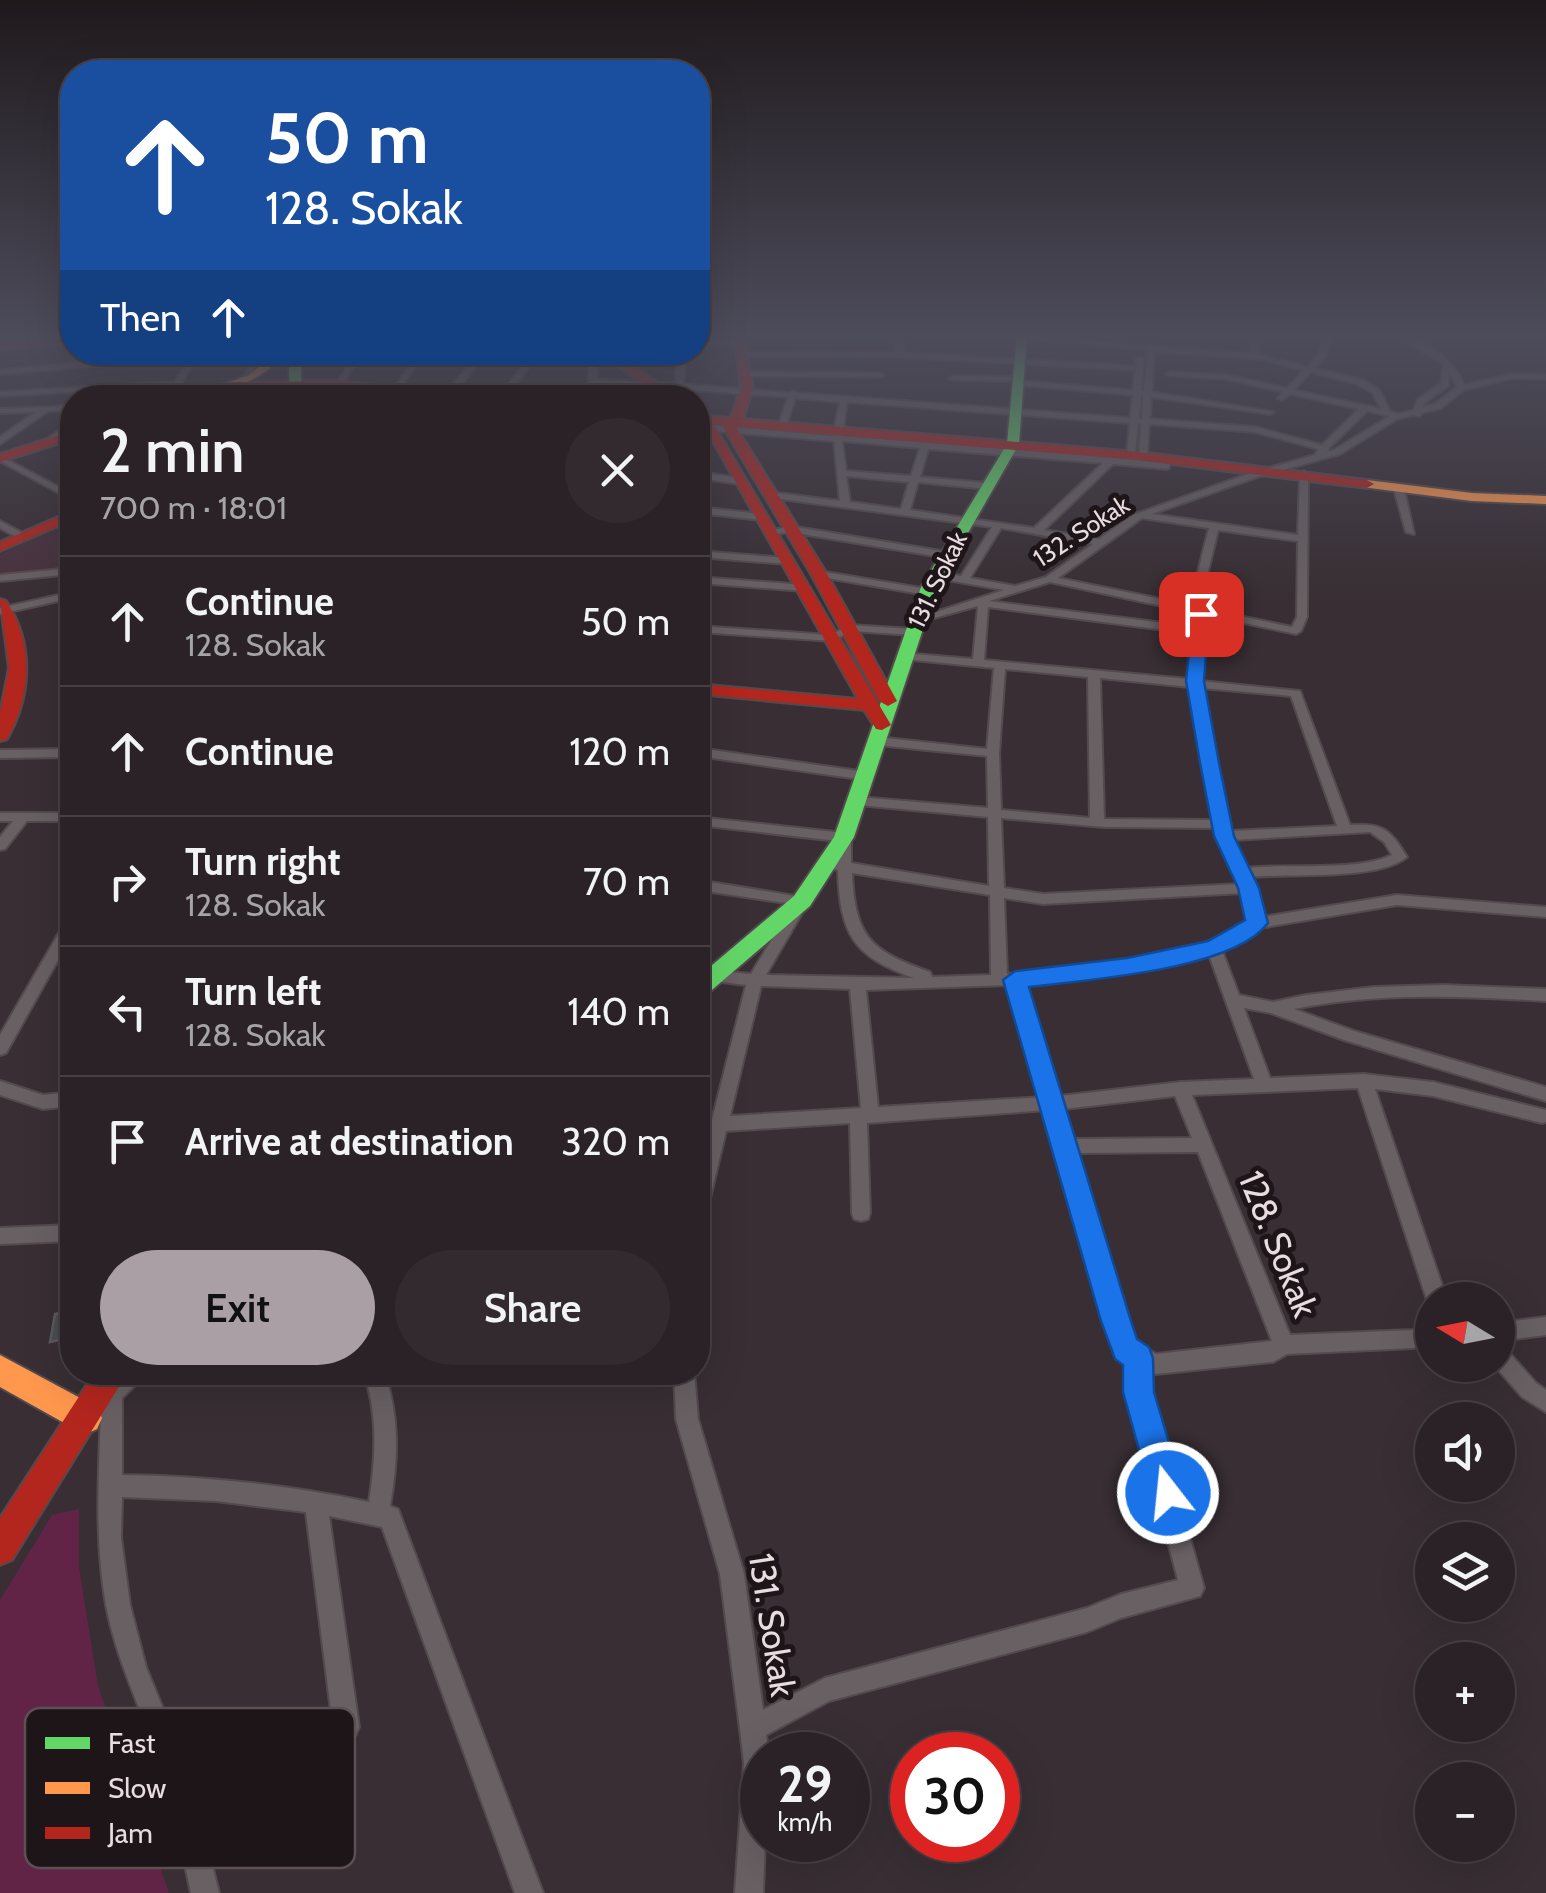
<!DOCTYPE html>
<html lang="en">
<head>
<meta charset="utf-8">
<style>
  body { margin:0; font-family:Cabin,sans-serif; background:#322a2e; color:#f1f3f6; height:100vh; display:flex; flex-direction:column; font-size:38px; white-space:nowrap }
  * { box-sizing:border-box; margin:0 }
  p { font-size:32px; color:#a5a4a7 }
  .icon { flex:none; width:55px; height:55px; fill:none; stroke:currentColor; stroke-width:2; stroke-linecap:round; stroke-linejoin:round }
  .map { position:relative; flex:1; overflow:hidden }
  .drawer { position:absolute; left:60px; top:385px; width:650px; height:1000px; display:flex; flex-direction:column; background:#2a2226; border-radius:40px; box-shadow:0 10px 40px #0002,0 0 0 2px #463f43 }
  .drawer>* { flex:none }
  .hud { position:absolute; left:60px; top:60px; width:650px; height:305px; border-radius:40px; box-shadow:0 10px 40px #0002,0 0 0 2px #463f43; background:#1a4fa0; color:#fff; overflow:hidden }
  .needle { width:65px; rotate:280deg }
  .fabs { position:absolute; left:1415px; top:1282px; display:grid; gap:20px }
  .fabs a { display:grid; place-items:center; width:100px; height:100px; border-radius:50%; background:#2a2226; box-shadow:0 10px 40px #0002,0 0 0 2px #463f43; font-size:50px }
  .speed { position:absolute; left:740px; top:1732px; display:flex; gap:20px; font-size:50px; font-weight:700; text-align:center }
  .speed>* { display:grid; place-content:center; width:130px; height:130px; border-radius:50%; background:#2a2226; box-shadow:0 10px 40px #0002,0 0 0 2px #463f43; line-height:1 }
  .speed small { font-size:25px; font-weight:400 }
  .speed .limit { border:15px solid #d22; background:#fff; color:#111 }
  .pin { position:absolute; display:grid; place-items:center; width:85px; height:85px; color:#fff; margin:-42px; border-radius:20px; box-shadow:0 5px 15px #0006 }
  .me { position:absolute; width:110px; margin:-55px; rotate:344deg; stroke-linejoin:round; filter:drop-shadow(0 0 8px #0008) }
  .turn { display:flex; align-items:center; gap:35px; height:210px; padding:0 40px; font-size:45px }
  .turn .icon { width:130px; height:130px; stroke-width:2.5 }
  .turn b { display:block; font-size:70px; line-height:85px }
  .then { display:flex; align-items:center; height:95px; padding:0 40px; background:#0003; gap:20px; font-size:38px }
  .round { display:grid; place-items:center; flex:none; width:105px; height:105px; border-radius:52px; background:#322a2e }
  .overview { display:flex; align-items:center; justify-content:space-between; height:170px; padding:0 40px }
  h1 { font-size:60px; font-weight:600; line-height:75px }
  .action { display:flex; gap:20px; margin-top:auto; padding:20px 40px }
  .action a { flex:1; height:115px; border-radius:60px; background:#aa9fa4; color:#111; font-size:40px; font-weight:600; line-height:115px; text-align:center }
  .action a+a { background:#322a2e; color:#f1f3f6 }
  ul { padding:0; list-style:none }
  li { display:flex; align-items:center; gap:30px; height:130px; padding:0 40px; border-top:2px solid #463f43 }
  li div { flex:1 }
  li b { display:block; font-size:38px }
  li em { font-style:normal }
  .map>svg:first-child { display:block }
</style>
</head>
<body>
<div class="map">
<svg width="1546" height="1893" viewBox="0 0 1546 1893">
  <rect width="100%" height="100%" fill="#382e33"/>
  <g fill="#48313c">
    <path d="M787 335H893V353L789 352Z"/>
    <path d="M72 520V568L0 575V554Z"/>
  </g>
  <path fill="#612447" d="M79 1509V1567L98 1686 169 1893H0V1600L52 1515Z"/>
  <path fill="#484d52" stroke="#5a595d" stroke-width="2.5" d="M72 1310V1337L50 1342 55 1314Z"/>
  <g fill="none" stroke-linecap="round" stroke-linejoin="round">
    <g stroke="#534a4e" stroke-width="4">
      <g id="street">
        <path d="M895 335H903L904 353 1136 366V359L1140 357 1144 359 1141 391H1144L1147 350 985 335H1016L1148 346 1151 344 1155 346 1252 354 1248 335H1256L1259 355 1308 367 1318 355 1324 335H1332L1326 356 1314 368 1363 380 1379 390 1390 411 1398 414 1414 410 1417 400 1441 383 1443 364 1395 335C1423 335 1454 360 1464 385L1512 374 1546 375V379L1512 378 1464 390 1441 408 1421 413 1420 416 1413 415 1397 419 1340 454 1257 477 1152 514 1298 535 1300 474 1304 471 1308 474 1307 617 1301 631 1296 634 1206 615 1207 631 1201 681 1300 691 1350 825C1383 823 1390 829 1407 857 1378 881 1290 873 1251 877L1256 888 1263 917 1397 895 1546 907V917L1397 905 1260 928 1221 948 1239 995 1273 1002 1306 995 1374 987 1443 985 1546 989V1001C1462 996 1376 992 1294 1009L1354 1031 1546 1087V1101L1344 1040 1271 1013 1244 1008 1270 1078 1364 1074 1433 1082 1546 1110V1122L1542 1123 1433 1096 1375 1089 1447 1300H1432V1307L1427 1300 1358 1088 1192 1095 1290 1335 1413 1330 1432 1323V1341L1413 1348 1287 1354 1273 1362 1156 1374 1149 1371V1392L1204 1588 1200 1596 1121 1618 1087 1632 829 1701 766 1735 769 1755H762V1840H765L763 1893H735L744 1763 740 1729 720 1574 676 1419 674 1372H694L698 1419 744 1574 763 1710 825 1678 1087 1608 1121 1594 1178 1580 1129 1392 1128 1360 1119 1350 1106 1321 1048 1110 867 1123 870 1213 868 1219 861 1221 854 1219 852 1213 850 1123 726 1131 707 1211 705 1217 698 1219V1176L746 985 698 979V969L751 974 793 904 698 890V880L807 898 809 901 766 975 914 978C853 956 840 935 838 870L822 867 820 864 827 859 838 861 837 841 698 825V817L844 833 851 837V863L989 886 988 817 858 805 851 801 858 797 988 808 987 756 877 745 871 741 877 737 987 749 994 668 903 659 897 656 903 653 973 659 978 606 916 623 911 620 1004 590 936 578 931 575 936 572 961 576 992 527 766 497V493L769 492 840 501 834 441 712 431 708 428 712 425 833 436 840 402 795 398 786 427 782 429 778 427 788 397 595 383 586 398H578L589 381V352H597V379L675 384 678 352H686L683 384 789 393 793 391 797 393 1130 418 1133 395 1019 385 1015 383 1017 381 953 380 949 378 953 376 1019 377 1023 379 1021 381 1133 390 1135 370 900 357 742 356 738 354 742 352 896 353ZM1154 351 1260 359 1304 370 1287 388 1225 375 1170 372 1166 374 1170 376 1225 379 1283 392 1278 398 1282 400 1290 394 1359 409 1322 445 1255 427 1150 419 1151 397 1270 414 1274 412 1152 392ZM1449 371 1457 387 1435 404 1423 407 1424 403 1448 386ZM1311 372 1357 384 1373 393 1381 409 1294 390ZM1141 396H1143L1142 419H1139ZM847 402 1130 423 1127 455 1131 458 1135 455 1138 423 1141 424 1139 456 1143 459 1147 456 1149 424 1255 432 1318 449 1315 455 1251 473 1133 515 1099 539 1044 530 1113 464 1166 469 1169 468V464L1112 457 842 436ZM1367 411 1390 416 1334 450 1324 453 1329 451V448ZM842 441 920 448 911 476 846 471ZM928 449 1103 463 1034 528 910 510 918 482 987 489 992 486 987 483 920 477ZM846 476 909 482 901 509 850 502ZM1142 518 1209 528 1194 588 1195 606 1058 578ZM1001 528 1093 544 1046 577 1015 586 970 578ZM1218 530 1298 541 1297 617 1292 627 1206 609 1204 588ZM1050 582 1195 613 1196 627 989 601ZM988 607 1196 634 1189 679 984 660ZM1005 669 1088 677 1090 818 1001 810 999 753ZM1100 678 1190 687 1214 820 1104 819ZM1202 688 1291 696 1337 826 1230 831ZM1001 818 1104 827 1216 828 1240 884 1043 894 1004 888ZM1370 832 1384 842 1392 855C1355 872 1289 863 1246 868L1233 840ZM852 873 990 895 991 975 932 977 930 972C871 951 855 938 852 873ZM1243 893 1249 921C1235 928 1221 936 1207 942 1144 965 1073 968 1007 974L1004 898 1043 904ZM1208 952 1254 1079 1181 1082 1060 1096 1024 984C1087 978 1147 968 1208 952ZM1009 985 1044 1097 878 1107 866 990ZM761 986 850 989 861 1108 730 1116ZM1175 1096 1192 1138 1073 1139 1064 1109ZM1198 1152 1272 1341 1156 1354 1141 1346 1129 1330 1077 1153Z"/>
        <path d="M740 341 743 345 698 346V342Z"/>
        <path d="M235 352 197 357 173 398H165L172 386 0 396V392L175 382 190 358 0 374V370L195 353Z"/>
        <path d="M253 352H260L252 373 245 375Z"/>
        <path d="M356 352H363L340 387H334Z"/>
        <path d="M418 352H425L399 391H393Z"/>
        <path d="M479 352H486L452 398H443Z"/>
        <path d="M533 352H540L506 398H498Z"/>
        <path d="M747 372 880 373 884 375 880 377 744 376Z"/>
        <path d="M72 406V410L48 411 0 444V437L36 412 0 413V409Z"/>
        <path d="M69 424H72V429L50 445H44V441Z"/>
        <path d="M0 456 72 494V500L0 461Z"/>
        <path d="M698 472 740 478 745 481 740 484 698 478Z"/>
        <path d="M1399 486 1404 489 1414 534 1406 532 1394 489Z"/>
        <path d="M698 507 761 514 766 517 761 520 698 513Z"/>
        <path d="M0 521 26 535 28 537 20 539 0 528Z"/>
        <path d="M790 526 947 552 952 555 947 558 790 532 770 535 765 532Z"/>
        <path d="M698 551 788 558 793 561 788 564 698 557Z"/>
        <path d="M72 568V574L0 581V575Z"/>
        <path d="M819 571 927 589 932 592 927 595 815 576 814 574Z"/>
        <path d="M698 577 805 585 810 588 805 591 698 583Z"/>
        <path d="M72 592V598L0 614V608Z"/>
        <path d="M850 625 912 629 917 632 912 635 852 631 832 641 698 632V626L830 635Z"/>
        <path d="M698 748 866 772 872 776 866 780 698 756Z"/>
        <path d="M72 749V757L0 758V750Z"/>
        <path d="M0 813H72V821H27L5 849 0 850V837L13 821H0Z"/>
        <path d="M72 918V935L6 1053 0 1055V1035L67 919Z"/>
        <path d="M0 1081 43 1095 72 1092V1106L43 1109 0 1095Z"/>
        <path d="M72 1225V1241L0 1244V1228Z"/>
        <path d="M1546 1317V1335L1498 1341V1323Z"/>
        <path d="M1498 1345 1505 1348 1536 1383 1546 1390V1412L1522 1397 1494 1365H1498Z"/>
        <path d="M111 1372H144L141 1379 122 1398V1475C205 1476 288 1485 369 1502 376 1457 378 1416 364 1372H384C400 1417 398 1460 390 1506L398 1509 401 1517 543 1893H515L382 1527 329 1516 359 1727 355 1736 346 1740 337 1736 333 1727 306 1512 216 1501 122 1497 121 1538 130 1605 146 1667 189 1773 219 1893H191C182 1853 175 1812 163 1773 145 1716 117 1664 106 1605 93 1532 100 1456 102 1382L105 1375Z"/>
      </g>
    </g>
    <g stroke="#534a4e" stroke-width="4">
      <g id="fast">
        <path d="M1017 335H1027L1019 444 937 587 854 837 810 906 706 995 698 997V977L794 896 834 837 921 587 1007 444Z"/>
        <path d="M296 352H307L301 367 302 398H290L289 367Z"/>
      </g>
    </g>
    <g stroke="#534a4e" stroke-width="4">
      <g id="slow">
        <path d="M277 352H289C261 379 225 398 185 398L249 375Z"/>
        <path d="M1367 480 1472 493 1546 496V504L1472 501 1362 487V481Z"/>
        <path d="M0 1355 97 1407 102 1418 97 1429 86 1434 75 1429 0 1387Z"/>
      </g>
    </g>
    <g stroke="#534a4e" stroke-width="4">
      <g id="jam">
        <path d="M734 335H744L753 388 743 419 1138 452 1367 480 1374 484 1367 488 1138 460 736 427 827 574 897 701 888 706 879 701 811 574 722 425 713 424 891 725 882 730 876 729 864 710 698 694V684L858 699 710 436 698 423 699 411 706 416 731 418 741 388Z"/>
        <path d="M72 337V343L0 350V344Z"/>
        <path d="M596 352H610L681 398H666Z"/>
        <path d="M337 381 470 394 476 398H428L337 389 229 390 223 386 229 382Z"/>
        <path d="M72 431V439L0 462V454Z"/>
        <path d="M72 511V520L0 551V542Z"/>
        <path d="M0 599 6 601C34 643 32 695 7 739L0 741V713L9 668Z"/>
        <path d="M95 1372H128L12 1560 0 1565V1518Z"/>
      </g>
    </g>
    <use href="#street" fill="#686063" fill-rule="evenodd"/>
    <use href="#fast" fill="#63d668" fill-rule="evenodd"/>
    <use href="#slow" fill="#ff974d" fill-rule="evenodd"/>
    <use href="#jam" fill="#b3261e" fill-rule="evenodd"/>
  </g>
  <linearGradient id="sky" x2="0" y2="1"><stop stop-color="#1f191c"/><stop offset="0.56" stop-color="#4d4c5b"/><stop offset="1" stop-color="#4d4c5b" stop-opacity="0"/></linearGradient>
  <rect width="1546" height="600" fill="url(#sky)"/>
  <path fill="#1a73e8" stroke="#114b97" stroke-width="2.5" d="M1201 609 1209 614 1204 681 1219 763 1234 836 1259 888 1268 923C1234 970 1086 980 1029 987L1131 1321 1137 1339 1149 1347 1153 1358 1154 1392 1184 1493 1179 1505 1168 1510 1156 1505 1151 1493 1123 1392V1365L1115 1359 1101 1321 1003 980 1015 971 1127 958 1208 941 1245 920 1238 888 1214 836 1200 763 1186 681 1193 614Z"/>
  <g text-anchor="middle" stroke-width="10" stroke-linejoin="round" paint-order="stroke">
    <g font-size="25" fill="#e8dce1" stroke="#1e1519">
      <text transform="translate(1081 531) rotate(-33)" y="9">132. Sokak</text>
      <text transform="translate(937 580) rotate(-64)" y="9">131. Sokak</text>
    </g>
    <g font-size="35" fill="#e8dce1" stroke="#1e1519">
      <text transform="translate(1278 1244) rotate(68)" y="12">128. Sokak</text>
      <text transform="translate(772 1625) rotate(81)" y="12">131. Sokak</text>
    </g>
  </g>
  <rect x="25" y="1708" width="330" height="160" rx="15" fill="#1e1519" stroke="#5b5155" stroke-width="2.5"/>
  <rect x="45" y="1737" width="45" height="12" fill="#63d668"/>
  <rect x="45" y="1782" width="45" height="12" fill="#ff974d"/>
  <rect x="45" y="1827" width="45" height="12" fill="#b3261e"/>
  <g font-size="28" fill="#e8dce1">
    <text x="108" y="1753">Fast</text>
    <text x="108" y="1798">Slow</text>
    <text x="108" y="1843">Jam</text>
  </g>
</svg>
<div class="fabs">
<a><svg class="needle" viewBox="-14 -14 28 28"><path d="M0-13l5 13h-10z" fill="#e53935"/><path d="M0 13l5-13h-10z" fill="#a5a4a7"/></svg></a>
<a><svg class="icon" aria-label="sound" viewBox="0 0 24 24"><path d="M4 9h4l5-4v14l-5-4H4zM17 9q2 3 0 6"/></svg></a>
<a><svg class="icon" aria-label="layers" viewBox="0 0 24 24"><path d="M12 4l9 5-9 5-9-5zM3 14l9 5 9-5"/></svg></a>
<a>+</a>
<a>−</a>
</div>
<div class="speed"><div>29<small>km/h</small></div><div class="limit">30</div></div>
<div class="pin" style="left:1201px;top:614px;background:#d93025"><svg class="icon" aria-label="arrive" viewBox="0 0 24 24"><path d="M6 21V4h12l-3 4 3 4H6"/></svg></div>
<svg class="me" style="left:1168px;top:1493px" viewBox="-20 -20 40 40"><circle r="17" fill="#1a73e8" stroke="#fff" stroke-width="3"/><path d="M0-11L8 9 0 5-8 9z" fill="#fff"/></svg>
<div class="hud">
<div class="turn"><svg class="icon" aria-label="ahead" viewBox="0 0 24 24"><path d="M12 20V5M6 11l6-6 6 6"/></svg><div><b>50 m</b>128. Sokak</div></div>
<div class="then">Then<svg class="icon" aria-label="ahead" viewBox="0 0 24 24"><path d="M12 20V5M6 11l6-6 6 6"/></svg></div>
</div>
<section class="drawer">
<div class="overview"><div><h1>2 min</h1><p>700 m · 18:01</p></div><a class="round"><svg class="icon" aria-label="close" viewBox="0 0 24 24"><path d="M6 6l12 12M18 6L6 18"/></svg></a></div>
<ul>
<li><svg class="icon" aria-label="ahead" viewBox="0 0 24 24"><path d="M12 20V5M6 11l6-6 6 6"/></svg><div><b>Continue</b><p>128. Sokak</p></div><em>50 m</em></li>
<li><svg class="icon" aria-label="ahead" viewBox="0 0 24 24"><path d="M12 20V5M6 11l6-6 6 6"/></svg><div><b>Continue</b></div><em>120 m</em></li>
<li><svg class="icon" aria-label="right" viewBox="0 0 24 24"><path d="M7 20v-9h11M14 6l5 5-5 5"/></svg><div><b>Turn right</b><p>128. Sokak</p></div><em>70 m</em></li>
<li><svg class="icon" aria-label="left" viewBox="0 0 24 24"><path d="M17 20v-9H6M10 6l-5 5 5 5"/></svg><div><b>Turn left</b><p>128. Sokak</p></div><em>140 m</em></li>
<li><svg class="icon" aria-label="arrive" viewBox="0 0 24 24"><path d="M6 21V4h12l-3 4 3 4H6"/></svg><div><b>Arrive at destination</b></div><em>320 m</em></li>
</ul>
<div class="action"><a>Exit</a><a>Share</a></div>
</section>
</div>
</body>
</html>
